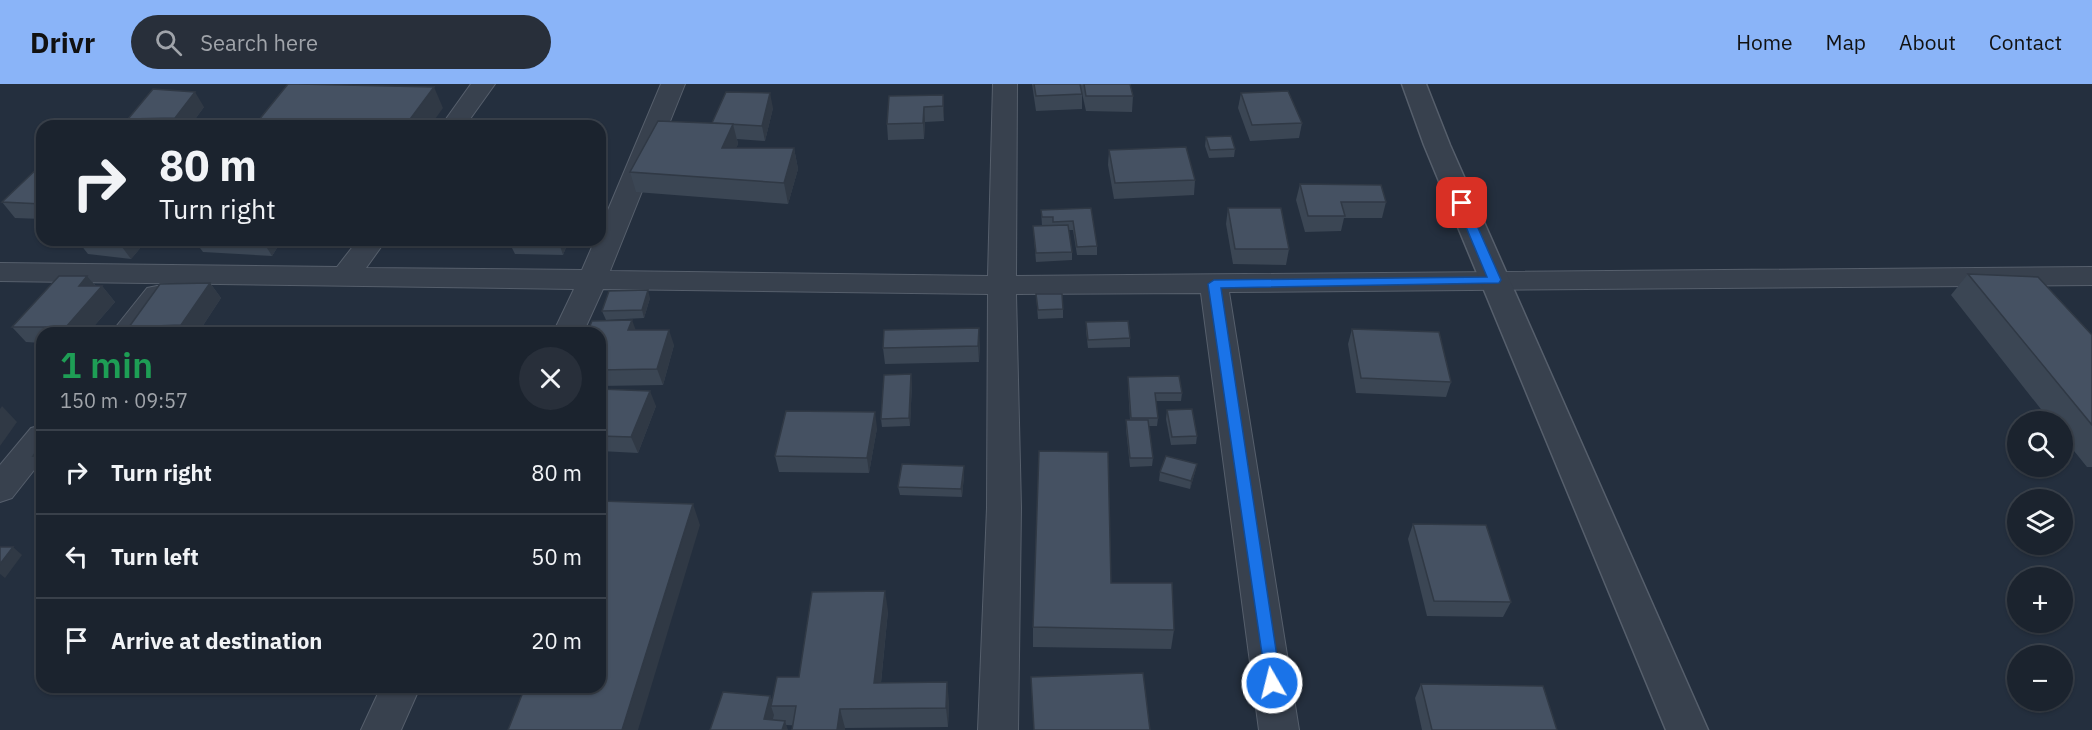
<!DOCTYPE html>
<html lang="en">
<head>
<meta charset="utf-8">
<style>
  body { margin:0; font-family:"IBM Plex Sans",sans-serif; background:#282f3a; color:#f1f3f6; height:100vh; display:flex; flex-direction:column; font-size:22px; white-space:nowrap }
  * { box-sizing:border-box; margin:0 }
  p { font-size:20px; color:#a0a4aa }
  .icon { flex:none; width:33px; height:33px; fill:none; stroke:currentColor; stroke-width:2; stroke-linecap:round; stroke-linejoin:round }
  .map { position:relative; flex:1; overflow:hidden }
  .panel { position:absolute; left:36px; top:243px; width:570px; height:366px; display:flex; flex-direction:column; background:#1b232e; border-radius:18px; box-shadow:0 2px 4px #0004,0 0 0 2px #39404a }
  .panel>* { flex:none }
  .banner { position:absolute; left:36px; top:36px; width:570px; height:126px; border-radius:18px; box-shadow:0 2px 4px #0004,0 0 0 2px #39404a; background:#1b232e; color:#f1f3f6; overflow:hidden }
  .buttons { position:absolute; left:2007px; top:327px; display:grid; gap:12px }
  .buttons a { display:grid; place-items:center; width:66px; height:66px; border-radius:50%; background:#1b232e; box-shadow:0 2px 4px #0004,0 0 0 2px #39404a; font-size:30px }
  .pin { position:absolute; display:grid; place-items:center; width:51px; height:51px; color:#fff; margin:-26px; border-radius:12px; box-shadow:0 3px 9px #0006 }
  .me { position:absolute; width:66px; margin:-33px; rotate:352deg; stroke-linejoin:round; filter:drop-shadow(0 0 4px #0008) }
  .turn { display:flex; align-items:center; gap:21px; height:126px; padding:0 24px; font-size:27px }
  .turn .icon { width:78px; height:78px; stroke-width:2.5 }
  .turn b { display:block; font-size:42px; line-height:51px }
  .round { display:grid; place-items:center; flex:none; width:63px; height:63px; border-radius:32px; background:#282f3a }
  .summary { display:flex; align-items:center; justify-content:space-between; height:102px; padding:0 24px }
  h1 { font-size:36px; font-weight:600; line-height:45px; color:#1e9e55 }
  ul { padding:0; list-style:none }
  li { display:flex; align-items:center; gap:18px; height:84px; padding:0 24px; border-top:2px solid #39404a }
  li div { flex:1 }
  li b { display:block; font-size:22px }
  li em { font-style:normal }
  header { display:flex; align-items:center; gap:36px; box-sizing:border-box; height:84px; padding:0 30px; background:#8ab4f8; color:#111 }
  header strong { font-size:28px }
  nav { display:flex; gap:33px; margin-inline-start:auto; font-size:21px }
  .search { width:420px; height:54px; background:#282f3a; display:flex; align-items:center; gap:15px; box-sizing:border-box; padding:0 21px; border-radius:33px; color:#a0a4aa; font-size:22px }
  .map>svg:first-child { display:block }
</style>
</head>
<body>
<header>
<strong>Drivr</strong>
<div class="search"><svg class="icon" aria-label="search" viewBox="0 0 24 24"><circle cx="10" cy="10" r="6"/><path d="M15 15l6 6"/></svg>Search here</div>
<nav><a>Home</a><a>Map</a><a>About</a><a>Contact</a></nav>
</header>
<div class="map">
<svg width="2092" height="646" viewBox="0 0 2092 646">
  <rect width="100%" height="100%" fill="#242f3e"/>
  <g fill="none" stroke-linecap="round" stroke-linejoin="round">
    <g stroke="#565f6c" stroke-width="2">
      <g id="minor">
        <path d="M471 0H495L465 42H441Z"/>
        <path d="M661 0H685L610 187 988 192 993 0H1017L1016 192 2092 183V201L1229 208 1299 646H1259L1201 209 1016 210 1021 424 1018 646H978L987 424 988 210 603 205 583 249H553L574 205 0 197V179L337 183 358 156H386L366 184 582 186 595 156H600V145Z"/>
        <path d="M157 202 167 204 171 211 142 249H111L147 204Z"/>
        <path d="M42 341V376L12 414 0 418V381L31 344Z"/>
        <path d="M381 603H420L401 646H361Z"/>
      </g>
    </g>
    <g stroke="#565f6c" stroke-width="3">
      <path id="tertiary" d="M1402 0H1426L1450 61 1708 646H1666L1424 61Z"/>
    </g>
    <use href="#minor" fill="#38414e" fill-rule="evenodd"/>
    <use href="#tertiary" fill="#38414e" fill-rule="evenodd"/>
  </g>
  <g fill="#3b4654">
    <path d="M1032 0H1080L1082 10V25L1036 27Z"/>
    <path d="M1080 0H1130L1133 12 1132 28 1086 27Z"/>
    <path d="M1241 9 1302 39 1299 54 1250 57 1238 24Z"/>
    <path d="M943 11 944 37 925 38 924 55 888 56 887 40Z"/>
    <path d="M204 23 190 42H132L128 35Z"/>
    <path d="M773 24 765 57 737 55 738 60 736 64H794L798 85 788 120 636 108 630 88 712 39Z"/>
    <path d="M1206 53 1235 65 1234 73 1209 74 1205 62Z"/>
    <path d="M1109 66 1195 96 1194 111 1114 115 1108 81Z"/>
    <path d="M42 80V135L15 134 2 118Z"/>
    <path d="M1300 100 1386 118 1382 134H1344L1341 147 1305 148 1296 116Z"/>
    <path d="M1091 124 1097 162V171H1077L1073 146H1069L1072 168V176L1036 178 1033 142H1053H1042L1041 126Z"/>
    <path d="M1228 124 1289 165 1286 181 1233 180 1226 140Z"/>
    <path d="M77 156H147L131 175 88 170Z"/>
    <path d="M194 156H282L272 172 203 168Z"/>
    <path d="M516 156H569L563 171 515 170 511 162Z"/>
    <path d="M1968 190 2092 251V383H2087L2062 352V338H2051L1951 211Z"/>
    <path d="M87 192 96 202H102L115 218 88 249H42V259L26 258 12 243Z"/>
    <path d="M210 199 221 214 200 246 226 249H134L129 243Z"/>
    <path d="M1036 210 1063 225V234L1038 235Z"/>
    <path d="M650 214 644 234 606 236 602 227Z"/>
    <path d="M1086 238 1130 254V263L1088 264 1086 247Z"/>
    <path d="M1352 245 1451 298 1446 313 1356 309 1348 260Z"/>
    <path d="M636 246 674 261 663 301 600 302V249Z"/>
    <path d="M980 260 979 278 885 280 883 264Z"/>
    <path d="M1128 293 1182 309 1181 317H1156L1158 334 1157 342H1149L1153 374 1152 382 1130 383 1126 345V336H1130L1128 302Z"/>
    <path d="M912 299 910 342 882 343 881 335Z"/>
    <path d="M600 305 656 322 638 369 600 367Z"/>
    <path d="M1167 326 1197 352 1196 360 1171 361 1166 335Z"/>
    <path d="M877 344 869 389 779 388 775 372Z"/>
    <path d="M42 358V380L33 372Z"/>
    <path d="M1197 380 1195 388 1190 405 1159 397 1160 388Z"/>
    <path d="M964 382V391L962 413 900 411 898 403Z"/>
    <path d="M1413 440 1511 518 1503 533 1427 532 1408 455Z"/>
    <path d="M1111 499 1174 546 1171 565 1033 563V543Z"/>
    <path d="M888 527 881 599 949 617 948 643 845 644 786 641 710 646 770 612 772 616 799 593Z"/>
    <path d="M1421 600 1557 646H1422L1415 614Z"/>
  </g>
  <g fill="#303945">
    <path d="M434 3 443 24 430 42H405Z"/>
    <path d="M195 8 204 23 190 42H180L175 34Z"/>
    <path d="M770 9 773 24 765 57 762 42Z"/>
    <path d="M943 11 944 26V37L943 22Z"/>
    <path d="M924 23 925 38 924 55 923 39Z"/>
    <path d="M733 40 738 60 727 84 722 64Z"/>
    <path d="M794 64 798 85 788 120 784 99Z"/>
    <path d="M122 156H147L131 175 119 159Z"/>
    <path d="M262 156H282L272 172Z"/>
    <path d="M562 156H569L563 171 560 162Z"/>
    <path d="M87 192 99 206 102 202 115 218 88 249H71L66 243 79 202Z"/>
    <path d="M210 199 221 214 198 249H187L181 241Z"/>
    <path d="M648 206 650 214 644 234 642 226Z"/>
    <path d="M632 236 638 252 628 246Z"/>
    <path d="M979 244 980 260 979 278 978 262Z"/>
    <path d="M669 246 674 261 663 301 657 285Z"/>
    <path d="M911 290 912 299 910 342 909 334Z"/>
    <path d="M650 307 656 322 638 369 631 353Z"/>
    <path d="M2 322 17 338 0 362V325Z"/>
    <path d="M875 328 877 344 869 389 867 374Z"/>
    <path d="M1197 380 1195 388 1190 405 1191 397Z"/>
    <path d="M964 382V391L962 413 961 405Z"/>
    <path d="M693 420 700 441 638 646H622Z"/>
    <path d="M13 463 22 471 5 494 0 490V480Z"/>
    <path d="M885 507 888 527 879 618 874 599Z"/>
    <path d="M947 598 949 617 948 643 946 624Z"/>
    <path d="M770 612 774 622H771L774 631 770 646 764 635Z"/>
    <path d="M840 625 845 644V646H837Z"/>
    <path d="M785 637 788 646H782Z"/>
  </g>
  <g fill="#455162" stroke="#303945" stroke-width="1.5">
    <path d="M288 0H298L434 3 405 42H254Z"/>
    <path d="M1034 0H1080L1082 10 1036 12Z"/>
    <path d="M1084 0H1130L1133 12H1086Z"/>
    <path d="M153 5 195 8 175 34 128 35Z"/>
    <path d="M1288 7 1302 39 1252 41 1241 9Z"/>
    <path d="M726 8 770 9 762 42 712 39Z"/>
    <path d="M943 11V22L924 23 923 39 887 40 889 12Z"/>
    <path d="M658 37 733 40 722 64H794L784 99 630 88Z"/>
    <path d="M463 39 531 40 530 42H461Z"/>
    <path d="M1231 52 1235 65 1210 66 1206 53Z"/>
    <path d="M1186 63 1195 96 1115 99 1109 66Z"/>
    <path d="M42 80V120L2 118Z"/>
    <path d="M1300 100 1381 101 1386 118H1341L1345 132H1308Z"/>
    <path d="M1091 124 1097 162 1077 163 1073 137 1053 138V133H1042L1041 126Z"/>
    <path d="M1228 124H1281L1289 165H1235Z"/>
    <path d="M1068 141 1072 168 1036 169 1033 142Z"/>
    <path d="M92 156H122L119 159Z"/>
    <path d="M516 156H562L560 162H511Z"/>
    <path d="M1968 190 2038 193 2092 251V341Z"/>
    <path d="M59 192H87L79 202H102L66 243H12Z"/>
    <path d="M210 199 181 241 129 243 160 200Z"/>
    <path d="M648 206 642 226 602 227 609 207Z"/>
    <path d="M1036 210H1062L1063 225 1038 226Z"/>
    <path d="M632 236 628 246H669L657 285 600 286V249H587L592 237Z"/>
    <path d="M1128 237 1130 254 1088 256 1086 238Z"/>
    <path d="M979 244 978 262 883 264 884 246Z"/>
    <path d="M223 245 220 249H190L191 247Z"/>
    <path d="M1352 245 1439 248 1451 298 1361 294Z"/>
    <path d="M501 247 500 249H449V248Z"/>
    <path d="M532 248 531 249H510Z"/>
    <path d="M911 290 909 334 881 335 884 291Z"/>
    <path d="M1179 292 1182 309H1155L1158 334H1131L1128 293Z"/>
    <path d="M600 305 650 307 631 353 600 352Z"/>
    <path d="M1192 325 1197 352 1172 353 1167 326Z"/>
    <path d="M786 327 875 328 867 374 775 372Z"/>
    <path d="M1126 336H1148L1153 374H1130Z"/>
    <path d="M42 358V371L33 372Z"/>
    <path d="M1039 367 1108 368 1111 499H1172L1174 546 1033 543Z"/>
    <path d="M1166 372 1197 380 1191 397 1160 388Z"/>
    <path d="M902 380 964 382 961 405 898 403Z"/>
    <path d="M600 417 693 420 622 646H508L525 603H600Z"/>
    <path d="M1413 440 1486 441 1511 518 1434 517Z"/>
    <path d="M0 463H13L0 480Z"/>
    <path d="M885 507 874 599 947 598 946 624 840 625 837 646H792L796 622H771L777 593H799L812 508Z"/>
    <path d="M1143 589 1150 646H1034L1031 593Z"/>
    <path d="M1421 600 1543 602 1557 646H1432Z"/>
    <path d="M723 608 770 612 764 635 785 637 782 646H710Z"/>
  </g>
  <path fill="#1a73e8" stroke="#114b97" stroke-width="1.5" d="M1462 116 1467 119 1501 196 1499 199 1221 204 1281 599 1278 604 1272 607 1267 604 1208 200 1214 196 1487 193 1456 119Z"/>
</svg>
<div class="buttons">
<a><svg class="icon" aria-label="search" viewBox="0 0 24 24"><circle cx="10" cy="10" r="6"/><path d="M15 15l6 6"/></svg></a>
<a><svg class="icon" aria-label="layers" viewBox="0 0 24 24"><path d="M12 4l9 5-9 5-9-5zM3 14l9 5 9-5"/></svg></a>
<a>+</a>
<a>−</a>
</div>
<div class="pin" style="left:1462px;top:119px;background:#d93025"><svg class="icon" aria-label="arrive" viewBox="0 0 24 24"><path d="M6 21V4h12l-3 4 3 4H6"/></svg></div>
<svg class="me" style="left:1272px;top:599px" viewBox="-20 -20 40 40"><circle r="17" fill="#1a73e8" stroke="#fff" stroke-width="3"/><path d="M0-11L8 9 0 5-8 9z" fill="#fff"/></svg>
<div class="banner">
<div class="turn"><svg class="icon" aria-label="right" viewBox="0 0 24 24"><path d="M7 20v-9h11M14 6l5 5-5 5"/></svg><div><b>80 m</b>Turn right</div></div>
</div>
<section class="panel">
<div class="summary"><div><h1>1 min</h1><p>150 m · 09:57</p></div><a class="round"><svg class="icon" aria-label="close" viewBox="0 0 24 24"><path d="M6 6l12 12M18 6L6 18"/></svg></a></div>
<ul>
<li><svg class="icon" aria-label="right" viewBox="0 0 24 24"><path d="M7 20v-9h11M14 6l5 5-5 5"/></svg><div><b>Turn right</b></div><em>80 m</em></li>
<li><svg class="icon" aria-label="left" viewBox="0 0 24 24"><path d="M17 20v-9H6M10 6l-5 5 5 5"/></svg><div><b>Turn left</b></div><em>50 m</em></li>
<li><svg class="icon" aria-label="arrive" viewBox="0 0 24 24"><path d="M6 21V4h12l-3 4 3 4H6"/></svg><div><b>Arrive at destination</b></div><em>20 m</em></li>
</ul>
</section>
</div>
</body>
</html>
